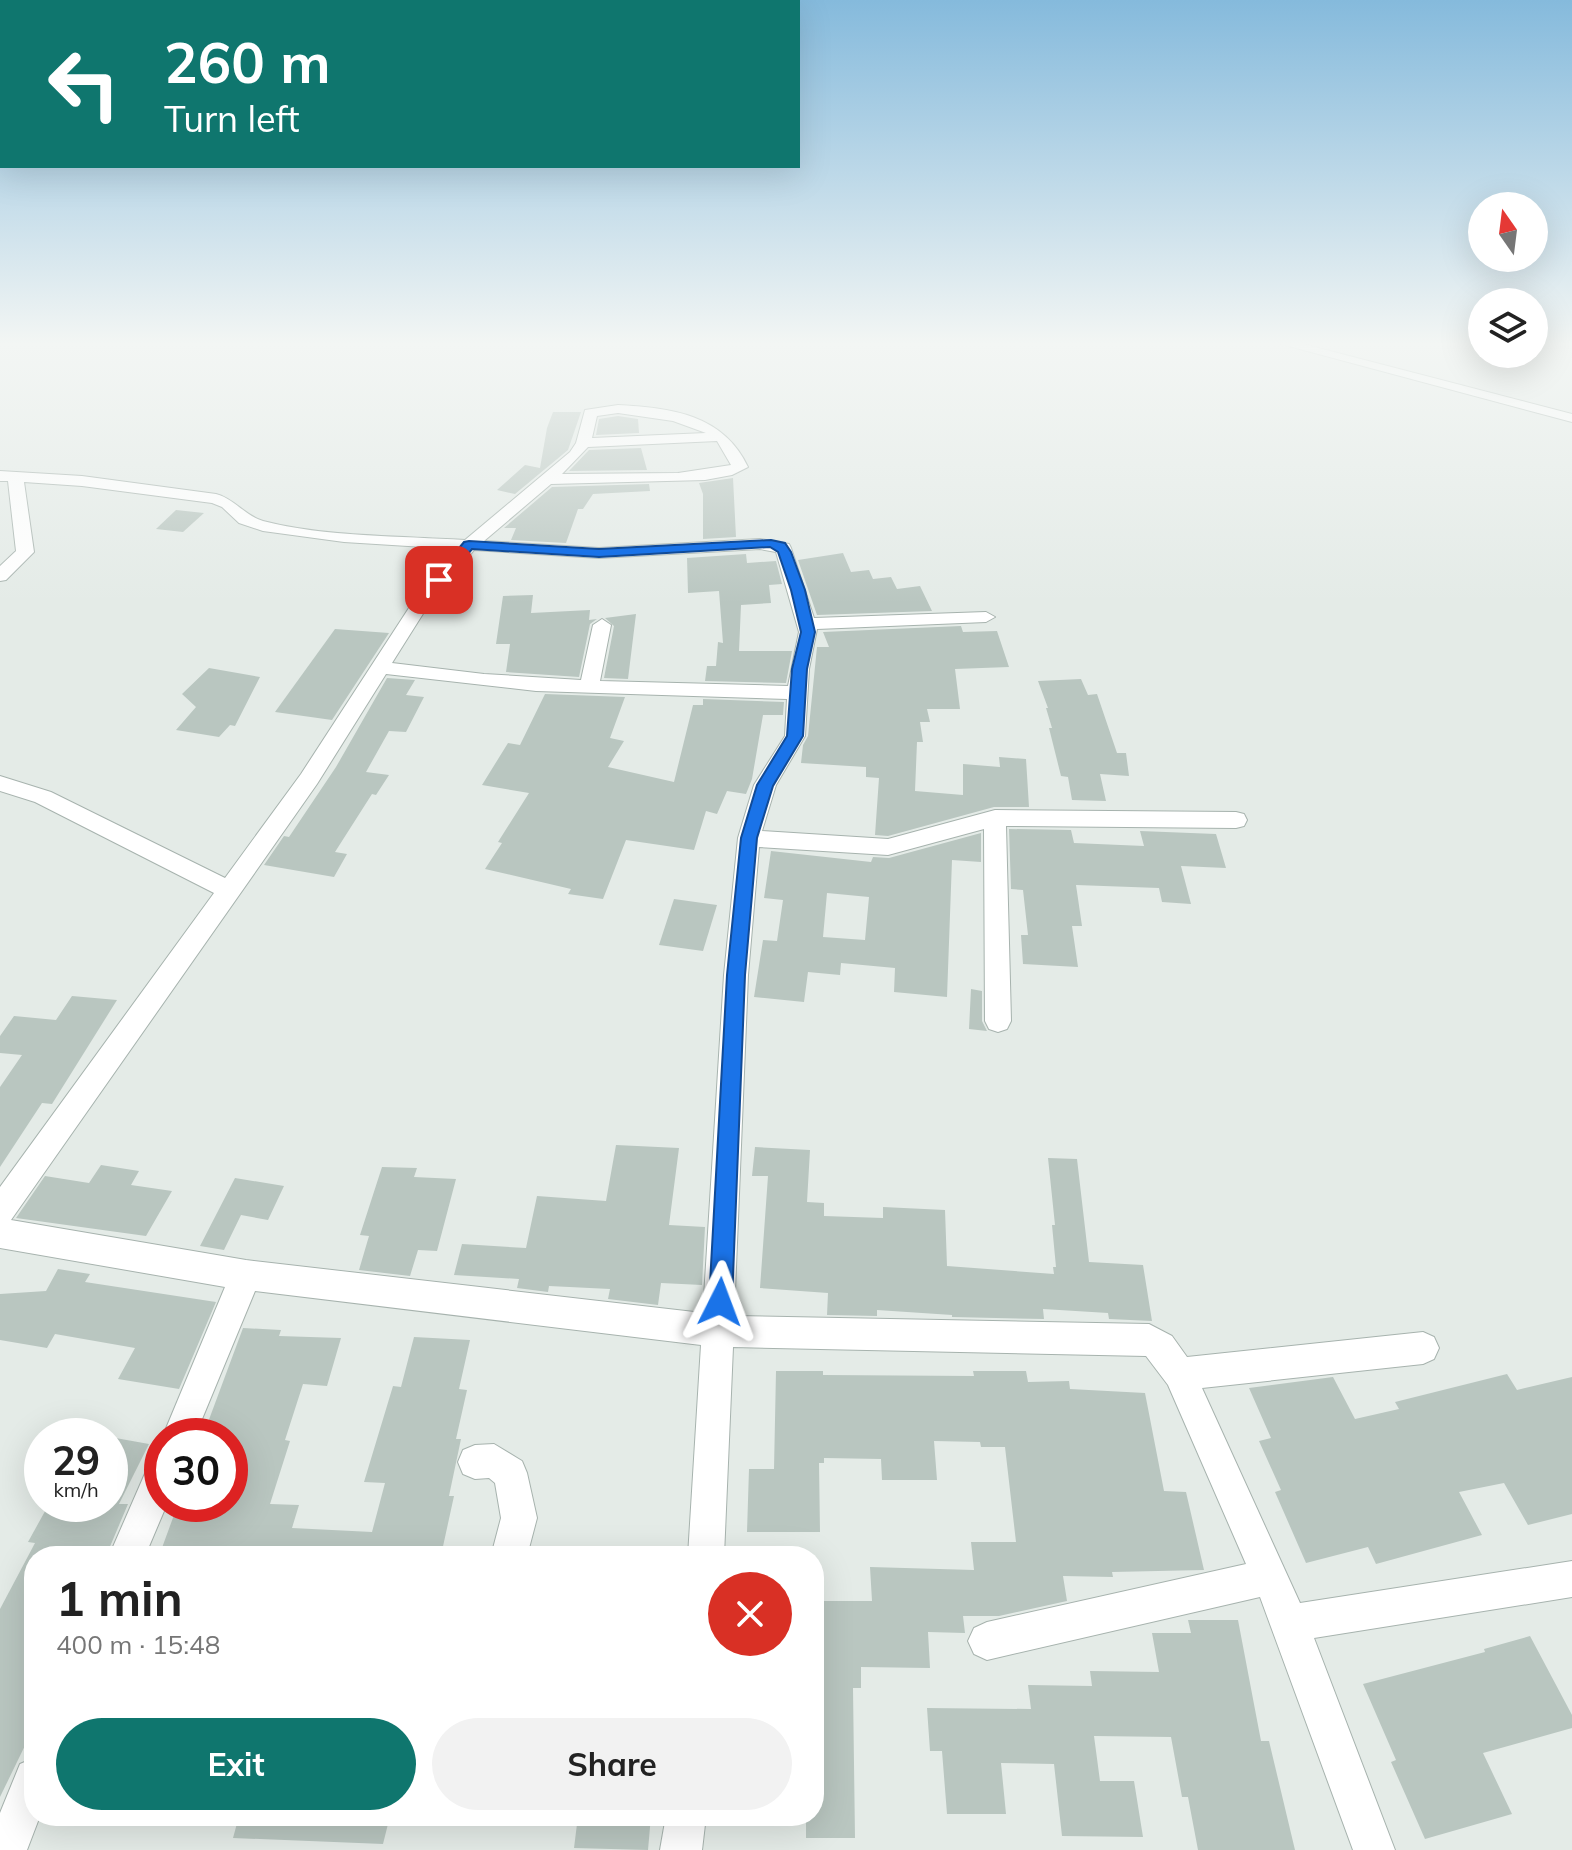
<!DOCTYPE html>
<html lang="en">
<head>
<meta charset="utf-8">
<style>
  body { margin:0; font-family:Mulish,sans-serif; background:#f2f2f2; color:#222; height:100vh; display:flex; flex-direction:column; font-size:30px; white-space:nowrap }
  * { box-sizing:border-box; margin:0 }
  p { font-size:26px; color:#767676 }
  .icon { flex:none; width:44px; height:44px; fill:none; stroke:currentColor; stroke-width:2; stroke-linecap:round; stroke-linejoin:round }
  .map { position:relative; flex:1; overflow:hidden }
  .sheet { position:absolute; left:24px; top:1546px; width:800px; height:280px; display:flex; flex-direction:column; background:#fff; border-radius:32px; box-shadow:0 8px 32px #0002 }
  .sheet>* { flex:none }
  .banner { position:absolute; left:0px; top:0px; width:800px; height:168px; box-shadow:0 8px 32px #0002; background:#0f766e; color:#fff; overflow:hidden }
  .needle { width:52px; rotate:346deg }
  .fabs { position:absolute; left:1468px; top:192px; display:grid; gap:16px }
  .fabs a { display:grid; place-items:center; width:80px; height:80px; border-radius:50%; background:#fff; box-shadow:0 8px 32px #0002; font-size:40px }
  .speed { position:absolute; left:24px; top:1418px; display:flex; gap:16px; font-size:40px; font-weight:700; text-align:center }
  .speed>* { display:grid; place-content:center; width:104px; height:104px; border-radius:50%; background:#fff; box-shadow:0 8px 32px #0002; line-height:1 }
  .speed small { font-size:20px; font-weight:400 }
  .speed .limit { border:12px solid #d22; background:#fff; color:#111 }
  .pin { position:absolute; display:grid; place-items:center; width:68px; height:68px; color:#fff; margin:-34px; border-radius:16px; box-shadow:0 4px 12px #0006 }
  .me { position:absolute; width:88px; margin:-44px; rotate:3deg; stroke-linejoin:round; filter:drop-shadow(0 0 6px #0008) }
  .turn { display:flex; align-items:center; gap:28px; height:168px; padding:0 32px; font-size:36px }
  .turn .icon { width:104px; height:104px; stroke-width:2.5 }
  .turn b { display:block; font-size:56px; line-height:68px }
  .round { display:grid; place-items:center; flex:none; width:84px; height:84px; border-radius:42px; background:#f2f2f2 }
  .head { display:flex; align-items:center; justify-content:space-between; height:136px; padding:0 32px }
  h1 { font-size:48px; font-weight:700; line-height:60px }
  .primary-button { display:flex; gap:16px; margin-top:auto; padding:16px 32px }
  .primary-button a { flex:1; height:92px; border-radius:48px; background:#0f766e; color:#fff; font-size:32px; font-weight:700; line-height:92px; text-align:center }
  .primary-button a+a { background:#f2f2f2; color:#222 }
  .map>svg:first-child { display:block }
</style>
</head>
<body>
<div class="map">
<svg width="1572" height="1850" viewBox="0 0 1572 1850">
  <rect width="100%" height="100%" fill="#e4ebe7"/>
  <g fill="#b9c6c0" fill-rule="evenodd">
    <path d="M553 412H581L568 450 515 494 497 490 525 465 540 468 547 428Z"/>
    <path d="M618 416 638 419 639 433 596 435 599 419Z"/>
    <path d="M641 448 647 470 569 471 589 450Z"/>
    <path d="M733 478 736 537 703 539V494L699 483Z"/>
    <path d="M649 484 650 491 593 494 583 509H578L566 543 511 540 516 528H504L552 487Z"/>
    <path d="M176 510 204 513 183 532 156 529Z"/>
    <path d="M843 553 851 572 869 570 873 579 891 577 897 589 920 586 932 611 817 615 798 560Z"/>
    <path d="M746 554 747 563 776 561 782 584 769 585 771 603 741 605 739 651H792L786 683 705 681 707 666H716L718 642 723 643 719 591 688 593 687 558Z"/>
    <path d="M533 595 531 613 590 610 589 620 597 619 590 624 579 677 506 672 510 644H496L503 596Z"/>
    <path d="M636 614 628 679 604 678 614 626 605 618Z"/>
    <path d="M961 626 963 632 997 631 1009 667 955 669 960 709H927L930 722H920L923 742H917L915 791 963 795V764L1000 767 999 757 1026 759 1029 807H994L888 836 875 835 879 778 866 777V767L801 763 803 745 808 736 817 647H829L823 632Z"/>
    <path d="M335 629 389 633 332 720 275 712Z"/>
    <path d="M209 668 260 677 235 726 230 725 219 737 176 730 196 707 182 694Z"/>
    <path d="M387 678 415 680 406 695 424 697 406 732 389 731 366 772 389 775 376 795 372 794 335 852 347 854 334 877 264 865 284 836 289 837 336 767Z"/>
    <path d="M1081 679 1088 695 1097 694 1117 753H1126L1129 776 1100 774 1106 801 1072 800 1068 777 1061 776 1049 728H1052L1046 708H1048L1038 681Z"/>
    <path d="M545 694 625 697 610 738 624 741 608 767 674 782 693 705H703V699L784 702 783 715H763L752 779 746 794 727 791 717 814 706 811 694 850 626 840 603 899 568 894 571 889 485 869 502 843 498 842 529 793 482 785 508 743 520 745Z"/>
    <path d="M1009 829 1071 830 1074 843 1144 846 1140 831 1216 834 1226 868 1181 866 1191 904 1162 902 1159 888 1076 885 1082 926H1072L1078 967 1023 964 1021 935H1028L1023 890 1011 889Z"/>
    <path d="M981 833V862L952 860 947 997 894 992 895 968 841 963 840 975 808 972 804 1002 754 997 763 940 777 941 783 900 764 898 771 851 871 862 873 857 889 858ZM827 893 869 897 865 940 823 937Z"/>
    <path d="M674 899 717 905 703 951 659 945Z"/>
    <path d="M971 989 982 991V1021L987 1031 969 1029Z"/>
    <path d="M72 996 117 1000 52 1104 42 1103 0 1167V1087L22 1055 0 1053V1036L14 1016 56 1020Z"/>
    <path d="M616 1145 679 1148 669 1225 705 1227 702 1285 661 1283 658 1305 608 1299 610 1289 549 1286 548 1292 517 1288 519 1279 454 1275 462 1244 526 1248 537 1196 606 1201Z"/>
    <path d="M755 1147 810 1150 807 1202 824 1203V1216L883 1218V1207L945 1210 947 1266 1054 1274 1053 1267H1056L1052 1225H1055L1048 1158 1077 1159 1089 1262 1143 1265 1152 1321 1109 1319 1108 1313 1043 1309 1044 1319 952 1317V1315L877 1310V1316L827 1315 828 1293 760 1288 768 1176H752Z"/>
    <path d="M101 1165 139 1171 131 1185 172 1191 146 1236 16 1218 45 1176 89 1183Z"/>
    <path d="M382 1167 417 1168 414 1177 456 1179 437 1251 418 1250 410 1276 359 1270 369 1236 360 1235Z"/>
    <path d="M235 1178 284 1186 268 1220 241 1215 224 1250 200 1246Z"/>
    <path d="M58 1269 90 1274 85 1282 216 1302 179 1389 118 1379 135 1348 55 1334 47 1348 0 1340V1294L46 1291Z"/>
    <path d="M243 1328 281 1330 279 1336 341 1338 327 1386 303 1384 285 1440 290 1441 270 1504 299 1505 292 1528 372 1532 385 1483 364 1482 393 1386 401 1387 414 1337 470 1340 459 1389 467 1390 456 1439H461L449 1496H454L442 1551H427L426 1556H159L178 1504H230V1434L204 1433Z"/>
    <path d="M776 1371H823V1375L974 1376 973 1371H1026L1028 1382 1069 1381 1070 1389 1145 1393 1164 1491 1186 1492 1204 1570 1112 1572 1113 1577 1063 1576 1067 1601 999 1616H963L965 1633 928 1632 930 1668 861 1667V1688H853L855 1838H806V1816H814V1601H872L870 1567 974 1570 971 1542H1016L1005 1447H981L980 1442 934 1441 937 1480H882L881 1459 824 1458V1463H819L820 1532H747L749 1469H774Z"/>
    <path d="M1507 1374 1517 1390 1572 1377V1514L1528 1525 1504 1483 1459 1492 1482 1535 1376 1564 1368 1547 1306 1563 1275 1492 1281 1490 1259 1441 1271 1438 1249 1388 1333 1377 1355 1419 1399 1409 1395 1402Z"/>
    <path d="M110 1437 149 1444 119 1504H128L106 1556H34V1727L0 1797V1609L35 1543 28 1542 49 1504H110Z"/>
    <path d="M1188 1620H1238L1261 1741H1269L1295 1850H1198L1188 1797H1182L1171 1737 1094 1736 1100 1781H1134L1143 1837 1062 1836 1054 1764 1001 1763 1006 1814H947L942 1751H930L927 1708 1031 1709 1028 1685 1092 1686 1090 1671 1159 1672 1152 1633H1191Z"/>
    <path d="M1530 1636 1572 1715V1728L1483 1753 1512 1814 1425 1839 1391 1762 1396 1760 1363 1684 1485 1652 1484 1649Z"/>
    <path d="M239 1816H390L383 1844 233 1838Z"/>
    <path d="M578 1816H651L648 1850 574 1848Z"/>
  </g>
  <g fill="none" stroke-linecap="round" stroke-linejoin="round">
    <g stroke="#a7b3ae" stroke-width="2">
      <g id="minor">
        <path d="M1281 344H1303L1572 414V422Z"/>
        <path d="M618 405C671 408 723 414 748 467L732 475 705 480 551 484 484 541 599 548 760 539 789 544 791 548 814 618 986 612 995 617 986 622 817 629 809 669 805 736 776 785 762 831 888 839 995 810 1236 812 1244 814 1247 820 1244 826 1236 828 1006 826 1011 1021 1007 1029 998 1032 989 1029 985 1021 984 829 888 855 759 847 748 975 734 1316 1149 1324 1172 1336 1187 1357 1423 1332 1434 1337 1439 1348 1434 1359 1423 1364 1202 1388 1300 1603 1572 1561V1597L1314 1638 1395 1850H1353L1260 1597 987 1660 974 1654 968 1641 974 1628 987 1622 1246 1564 1168 1385 1146 1356 733 1347 724 1556H688L701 1345 255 1291 195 1436 162 1438 225 1287 0 1248V1187L214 893 35 802 0 791V776L51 792 225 878 301 774 418 594 456 549 344 542 263 531 239 523 222 507 212 503 82 486 24 482 34 552 6 580 0 581V566L16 551 8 481H0V471L82 476 216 494C235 499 245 516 263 521 324 537 402 536 465 540L570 452 576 443 585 410ZM618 413 673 421 706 433 592 438 597 416ZM717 441 731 465 678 473 562 474 588 447ZM760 549 776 552 799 632 788 686 600 681 611 625 602 619 593 625 581 680 484 674 392 663 431 601 474 550 599 558ZM386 674 536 691 787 699 785 736 754 785 738 838 724 975 703 1313 246 1260 11 1220 317 784Z"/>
        <path d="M494 1444 522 1461 527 1473 537 1518 527 1556H491L501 1518 495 1483 489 1478 475 1479 463 1474 458 1462 463 1450 475 1445Z"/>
        <path d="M162 1457V1504H167L145 1556H109L150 1462Z"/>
        <path d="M34 1758V1816H40L27 1850H0V1813L20 1764Z"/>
        <path d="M666 1816H706L702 1850H660Z"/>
      </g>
    </g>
    <use href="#minor" fill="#fff" fill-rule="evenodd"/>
  </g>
  <linearGradient id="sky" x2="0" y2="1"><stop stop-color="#85badc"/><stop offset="0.57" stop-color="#f3f6f4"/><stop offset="1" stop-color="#f3f6f4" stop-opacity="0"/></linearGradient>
  <rect width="1572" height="603" fill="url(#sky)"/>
  <path fill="#1a73e8" stroke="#114b97" stroke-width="2" d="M771 540 785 543 791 552 805 590 815 632 807 669 803 736 773 786 757 838 745 975 732 1302 729 1310 720 1314 712 1310 709 1302 727 975 741 838 757 785 787 736 792 669 801 632 791 590 778 552 770 547 599 557 472 549 444 583 433 580 464 542 469 541 599 549Z"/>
</svg>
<div class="fabs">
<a><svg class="needle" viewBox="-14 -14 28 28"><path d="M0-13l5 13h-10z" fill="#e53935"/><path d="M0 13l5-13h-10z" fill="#767676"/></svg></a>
<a><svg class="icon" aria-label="layers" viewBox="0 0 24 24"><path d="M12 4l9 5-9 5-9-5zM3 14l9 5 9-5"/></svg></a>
</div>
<div class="speed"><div>29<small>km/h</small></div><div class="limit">30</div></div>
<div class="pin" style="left:439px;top:580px;background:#d93025"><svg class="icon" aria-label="arrive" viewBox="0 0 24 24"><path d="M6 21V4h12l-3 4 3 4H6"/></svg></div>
<svg class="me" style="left:720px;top:1302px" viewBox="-20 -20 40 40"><path d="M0-17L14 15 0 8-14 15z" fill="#1a73e8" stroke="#fff" stroke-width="4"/></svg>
<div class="banner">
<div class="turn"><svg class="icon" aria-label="left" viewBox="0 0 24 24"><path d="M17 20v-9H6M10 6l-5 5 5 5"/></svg><div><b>260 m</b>Turn left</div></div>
</div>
<section class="sheet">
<div class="head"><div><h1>1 min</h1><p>400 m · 15:48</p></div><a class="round" style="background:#d93025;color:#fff"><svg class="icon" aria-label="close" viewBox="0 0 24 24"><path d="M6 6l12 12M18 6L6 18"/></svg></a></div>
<div class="primary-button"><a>Exit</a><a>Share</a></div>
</section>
</div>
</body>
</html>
